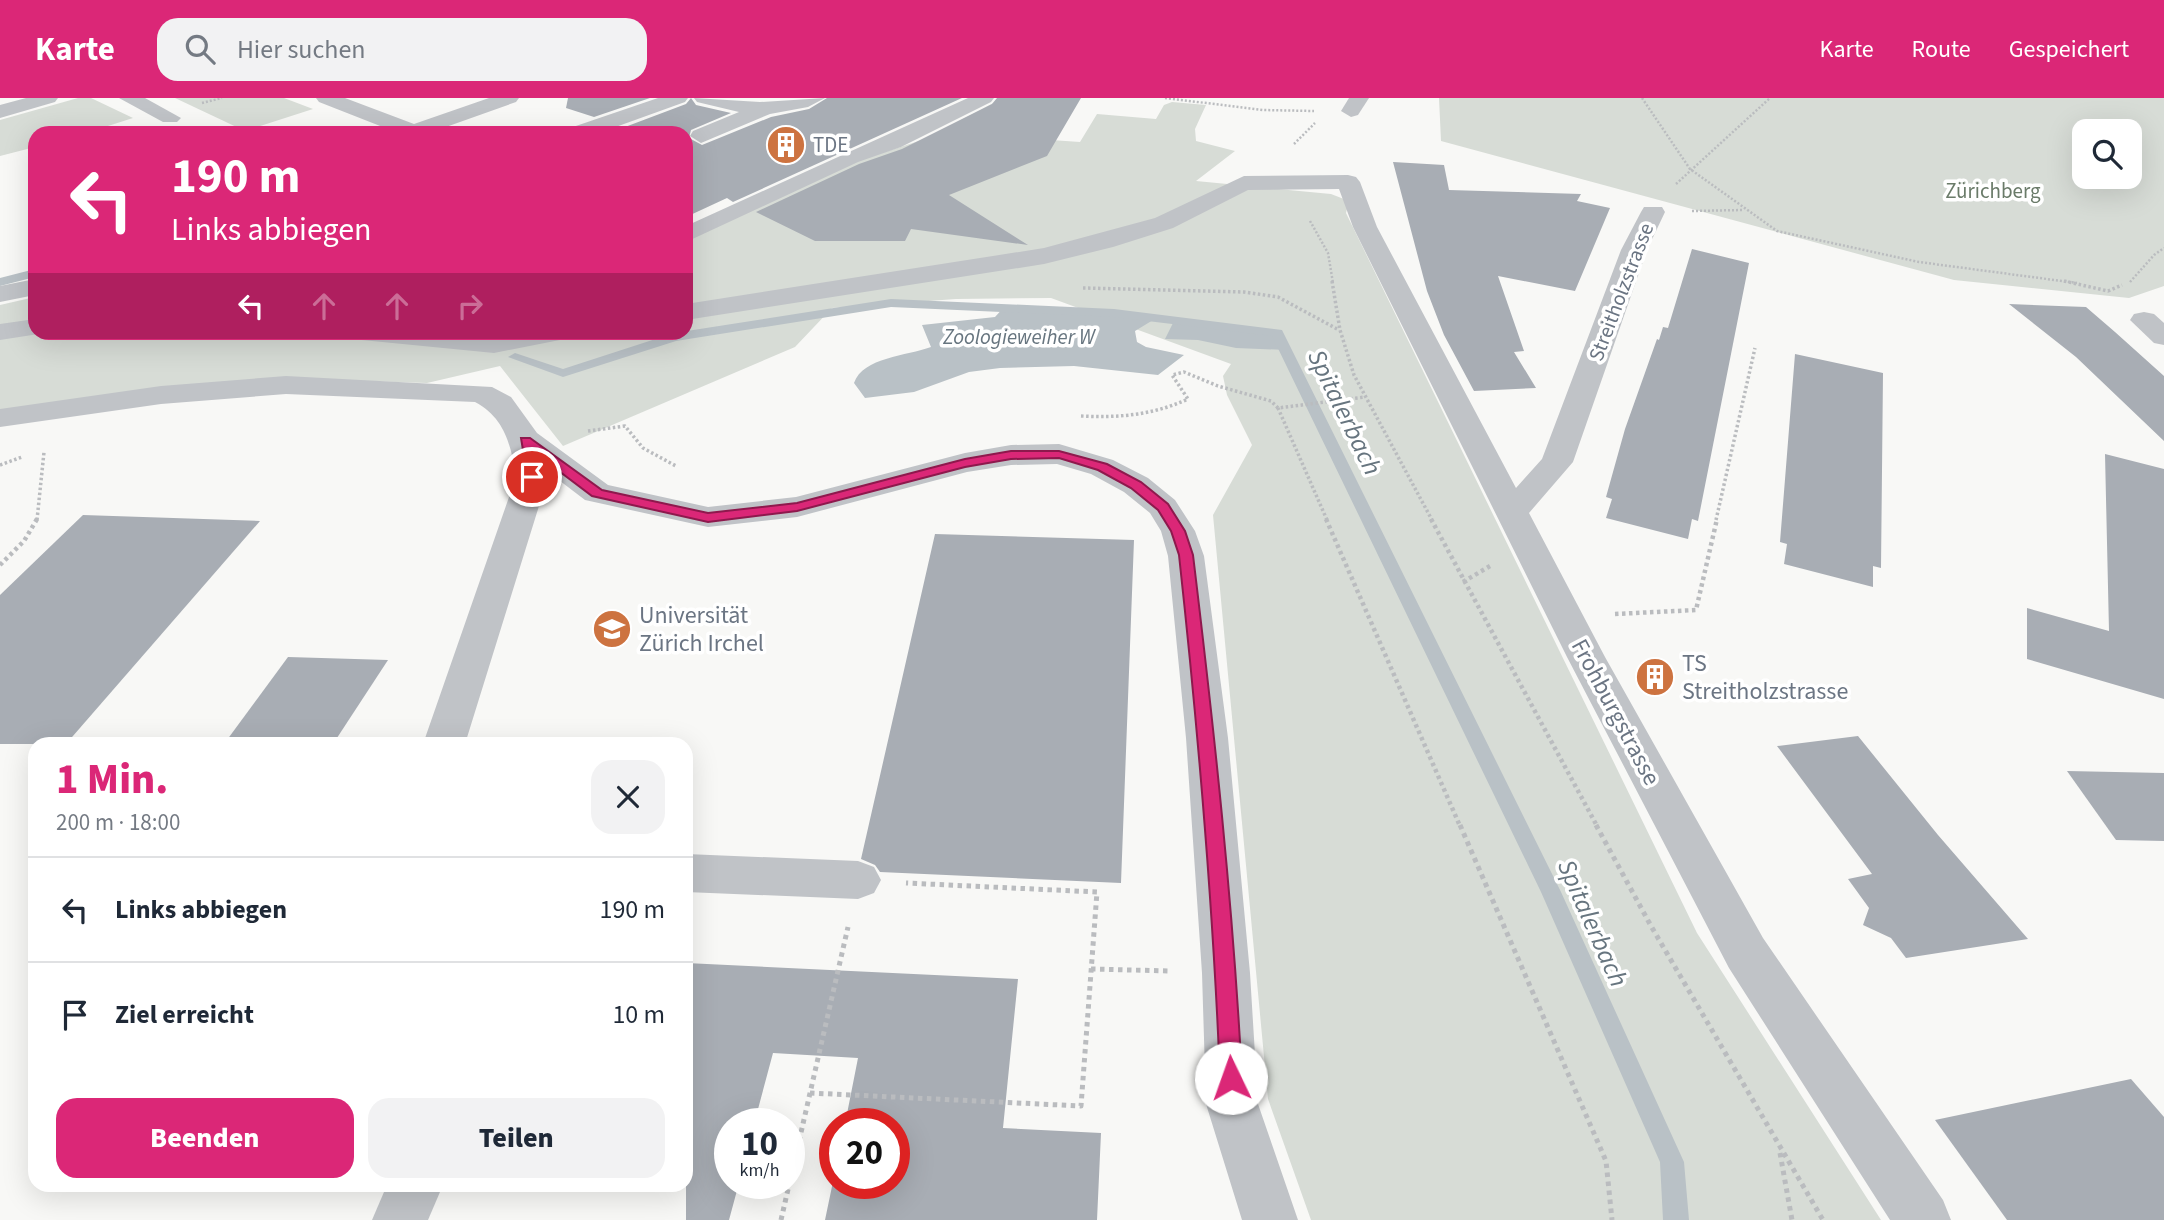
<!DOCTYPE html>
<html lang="de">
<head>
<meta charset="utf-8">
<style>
  body { margin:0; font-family:"Source Sans 3",sans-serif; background:#f2f2f3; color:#1f2937; height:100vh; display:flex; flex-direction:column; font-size:26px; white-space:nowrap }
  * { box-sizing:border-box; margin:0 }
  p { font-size:23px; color:#747a83 }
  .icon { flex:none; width:38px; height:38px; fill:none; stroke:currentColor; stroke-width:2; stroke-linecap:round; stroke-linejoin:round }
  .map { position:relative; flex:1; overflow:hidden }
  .side { position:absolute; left:28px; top:639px; width:665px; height:455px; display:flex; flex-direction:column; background:#fff; border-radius:21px; box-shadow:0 7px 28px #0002 }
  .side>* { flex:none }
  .top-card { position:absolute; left:28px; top:28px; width:665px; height:214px; border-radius:21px; box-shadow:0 7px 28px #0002; background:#db2777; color:#fff; overflow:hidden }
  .buttons { position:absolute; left:2072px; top:21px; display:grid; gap:14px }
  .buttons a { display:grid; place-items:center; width:70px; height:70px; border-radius:14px; background:#fff; box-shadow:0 7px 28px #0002; font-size:35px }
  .speed { position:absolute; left:714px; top:1010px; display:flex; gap:14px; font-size:35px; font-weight:700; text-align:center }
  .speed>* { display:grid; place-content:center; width:91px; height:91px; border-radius:50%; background:#fff; box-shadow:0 7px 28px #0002; line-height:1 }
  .speed small { font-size:18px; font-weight:400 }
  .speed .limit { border:10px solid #d22; background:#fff; color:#111 }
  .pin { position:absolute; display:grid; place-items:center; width:60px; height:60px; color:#fff; margin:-30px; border:4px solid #fff; border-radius:50%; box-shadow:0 2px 7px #0007 }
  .me { position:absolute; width:77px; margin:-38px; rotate:357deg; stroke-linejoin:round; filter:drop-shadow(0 0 5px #0008) }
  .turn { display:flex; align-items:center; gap:24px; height:147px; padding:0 28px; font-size:32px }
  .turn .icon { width:91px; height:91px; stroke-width:2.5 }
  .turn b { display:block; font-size:49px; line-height:60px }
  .lanes { display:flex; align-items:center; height:66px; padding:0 28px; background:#0003; justify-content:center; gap:35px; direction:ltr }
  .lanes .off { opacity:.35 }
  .round { display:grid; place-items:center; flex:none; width:74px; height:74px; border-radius:21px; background:#f2f2f3 }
  .headline { display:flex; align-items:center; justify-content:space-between; height:119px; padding:0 28px }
  h1 { font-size:42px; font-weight:800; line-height:52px; color:#db2777 }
  .button { display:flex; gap:14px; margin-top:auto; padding:14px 28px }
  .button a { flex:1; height:80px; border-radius:21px; background:#db2777; color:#fff; font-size:28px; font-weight:800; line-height:80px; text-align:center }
  .button a+a { background:#f2f2f3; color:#1f2937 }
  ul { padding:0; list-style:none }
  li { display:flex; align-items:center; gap:21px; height:105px; padding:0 28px; border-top:2px solid #e0e1e3 }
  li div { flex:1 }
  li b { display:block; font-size:26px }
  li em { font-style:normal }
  header { display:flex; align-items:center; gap:42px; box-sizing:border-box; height:98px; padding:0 35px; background:#db2777; color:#fff }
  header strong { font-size:33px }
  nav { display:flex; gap:38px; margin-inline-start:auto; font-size:24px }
  .search { width:490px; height:63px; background:#f2f2f3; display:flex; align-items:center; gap:18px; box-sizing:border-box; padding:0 24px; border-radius:21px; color:#747a83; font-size:26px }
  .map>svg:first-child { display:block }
</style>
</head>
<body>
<header>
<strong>Karte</strong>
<div class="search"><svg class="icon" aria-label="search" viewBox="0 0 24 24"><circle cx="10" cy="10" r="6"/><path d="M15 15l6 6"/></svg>Hier suchen</div>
<nav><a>Karte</a><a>Route</a><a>Gespeichert</a></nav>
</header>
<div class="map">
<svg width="2164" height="1122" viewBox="0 0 2164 1122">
  <rect width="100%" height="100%" fill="#f8f8f6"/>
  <g fill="#d7dcd6" fill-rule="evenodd">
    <path d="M78 0H91L133 20 86 35H35V49L0 58V22Z"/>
    <path d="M175 0H284L313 11 245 33Z"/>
    <path d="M1003 0 1022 40 1080 44 1097 16 1156 21 1164 7 1172 4 1206 7 1195 31 1196 43 1235 53 1196 83 1331 96 1349 103 1346 115 1697 835 1881 1122H1311L1268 1001 1213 417 1252 347 1227 297 1223 278 1231 266 1051 200 956 201 832 210 795 249 563 348 500 268 427 285 303 281 0 313V207L35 199V234H686V142L857 63 925 41Z"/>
    <path d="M1439 0H2164V188L2129 200 1954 182 1441 43ZM2130 33V79H2084V33Z"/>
  </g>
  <g fill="#b9c1c6">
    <path d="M1006 207 1158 219 1135 233 1137 244 1146 249 1184 257 1158 277 1074 268 1000 270 969 274 914 294 865 300 854 285C863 259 907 258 931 249L922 227 995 219Z"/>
    <path d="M1174 223 1277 235 1287 252 1236 250 1198 242 1165 241Z"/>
  </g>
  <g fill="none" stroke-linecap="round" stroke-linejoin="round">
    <g fill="#b9c1c6" fill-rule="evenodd">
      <path d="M35 171V179L0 188V180Z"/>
      <path d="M891 201 1114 211 1282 232 1561 794 1684 1064 1689 1122H1663L1660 1064 1541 794 1272 238 1114 219 891 209 676 243 563 279 508 259 515 255 563 271 674 235Z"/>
    </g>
  </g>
  <g fill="#a8adb4">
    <path d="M568 0H650L594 19 566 10Z"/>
    <path d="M691 0 696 7 731 15 691 32 689 40 702 47 771 19 809 11 827 0H962L733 104 727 100 686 119V35H645L625 29 686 6Z"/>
    <path d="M997 0H1081L1047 58 949 97 1028 147 911 131 905 143H815L756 114 859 66 902 51 992 6Z"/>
    <path d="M1393 64 1444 67 1449 92 1581 96 1577 103 1610 110 1575 193 1498 178 1524 253 1514 254 1536 290 1474 293 1444 237 1427 193Z"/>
    <path d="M1692 151 1749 165 1698 423 1692 421 1688 441 1606 420 1612 401 1606 399 1625 331 1657 241 1659 242 1663 229 1668 230Z"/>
    <path d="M2009 206 2086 209 2115 234 2164 278V343L2076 259Z"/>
    <path d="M1795 256 1883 275 1881 470 1873 468V489L1784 466 1787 446 1780 444Z"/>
    <path d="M2105 356 2164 371V601L2027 561V510L2109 533Z"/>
    <path d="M83 417 260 423 66 646H0V497Z"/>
    <path d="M935 436 1134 442 1121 785 880 774 875 767 861 761Z"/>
    <path d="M288 559 388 562 333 646H224Z"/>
    <path d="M1858 638 1938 737 2028 841 1906 860 1891 840 1863 827 1869 810 1848 781 1872 776 1777 648Z"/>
    <path d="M2067 673 2164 675V743L2116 742Z"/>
    <path d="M686 865 1018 881 1003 1030 1101 1035 1097 1122H825L835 1074V1085H894V1026H845L858 960 773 955 754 1026H730V1085H739L729 1122H686Z"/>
    <path d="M2131 981 2164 1019V1122H2007L1935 1022Z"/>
  </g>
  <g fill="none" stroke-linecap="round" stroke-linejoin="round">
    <g stroke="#babcbf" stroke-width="2.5" stroke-dasharray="2 2" stroke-linecap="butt">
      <path d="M1165 0 1263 12 1314 13"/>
      <path d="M1642 0 1690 71 1777 133 1919 164 2077 185"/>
      <path d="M202 5 222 0"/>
      <path d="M1294 46 1315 25"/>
      <path d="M1676 86 1770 0"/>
      <path d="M1692 113 1743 112"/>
      <path d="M1310 123 1328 155 1333 185"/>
      <path d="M2130 184 2154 157 2164 150"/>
    </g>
    <g stroke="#babcbf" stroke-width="3.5" stroke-dasharray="2.5 2.5" stroke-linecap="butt">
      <path d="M1332 183 1340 232 1354 277 1432 422"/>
      <path d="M2064 183 2108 193 2122 187"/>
      <path d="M1083 190 1244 194 1278 199 1339 232"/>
      <path d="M1081 318C1119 320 1153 317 1188 301L1172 277 1184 274 1218 288 1271 303 1278 310"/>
      <path d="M588 333 625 328 643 350 676 368"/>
      <path d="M0 367 22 359"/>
      <path d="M37 422 44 354"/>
      <path d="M1327 422 1278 310 1365 299"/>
      <path d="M1716 422 1755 250"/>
    </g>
    <g stroke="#babcbf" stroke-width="4.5" stroke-dasharray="3.5 3.5" stroke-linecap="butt">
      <path d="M1326 421 1460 728"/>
      <path d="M1431 421 1597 728"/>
      <path d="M0 467 24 443 37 421"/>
      <path d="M1463 484 1490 468"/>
      <path d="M1615 516 1696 512 1717 421"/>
    </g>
    <g stroke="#babcbf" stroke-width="5" stroke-dasharray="4.5 4.5" stroke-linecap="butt">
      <path d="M1460 727 1606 1063 1612 1122"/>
      <path d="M1596 727 1651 828 1823 1122"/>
      <path d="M1091 871 1171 873"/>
      <path d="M810 995 1081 1008 1097 794 906 785"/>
      <path d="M1780 1055 1792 1122"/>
      <path d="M781 1122 848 829"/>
    </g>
    <g fill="#c0c3c7" fill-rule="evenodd">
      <path d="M26 0H58L55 4 0 20V7Z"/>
      <path d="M119 0H145L181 20 177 24H163Z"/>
      <path d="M316 0H345L414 26 489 0H519L516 4 429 35H398L319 4Z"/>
      <path d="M658 0H688L685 4 599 35H567L570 30Z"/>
      <path d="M694 0 760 4 825 0 808 9 770 16 701 45 690 38 693 33 739 14 697 4Z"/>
      <path d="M968 0H994L991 4 901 49 858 64 686 144V128Z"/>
      <path d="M1349 0H1369L1358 17 1351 19 1341 13Z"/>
      <path d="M1348 77 1356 79 1360 84 1377 129 1516 390 1542 361 1621 152 1641 114 1644 109H1662L1665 114 1647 152 1573 364 1529 415 1605 559 1763 840 1943 1102 1951 1122H1890L1729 870 1567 559 1353 129 1339 91 1248 92 1173 130 1113 149 1044 166 686 222V206L1044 150 1155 120 1244 78Z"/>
      <path d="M35 181V197L0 204V188Z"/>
      <path d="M2144 214 2154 216 2164 225V247L2154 245 2130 222 2134 216Z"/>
      <path d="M35 221V234L45 235 0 242V226Z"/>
      <path d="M348 234 494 237 574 234 570 240 494 255 362 242 352 240Z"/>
      <path d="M286 278 492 289 511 299 537 335 608 387 708 409 796 399 965 355 1011 347 1059 346 1113 362 1148 380 1175 402 1195 433 1204 458 1228 640 1250 875 1258 1006 1298 1122H1242L1206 1006 1202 875 1186 640 1168 458 1161 433 1150 415 1124 394 1091 376 1057 366 1011 367 967 374 797 419 708 429 585 402 547 373 548 379 465 646H423L516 379C511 347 505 320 475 304L286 296 161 306 0 329V311L161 288Z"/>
      <path d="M686 756 858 763 874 769 881 782 874 795 858 801 686 794Z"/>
      <path d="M387 1087H443L428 1122H372Z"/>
    </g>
  </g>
  <path fill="#db2777" stroke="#8e194d" stroke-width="2" d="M521 340H530L602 392 708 415 797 405 965 361 1011 353H1059L1107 366 1141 384 1168 406 1185 433 1193 457C1214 631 1233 805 1242 980L1239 987 1231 990 1223 987 1220 980C1213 805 1198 631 1179 457L1171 433 1158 412 1131 390 1098 372 1059 360 1011 361 965 369 797 413 708 424 592 398 535 355 539 379 528 382Z"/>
  <defs>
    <g id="building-disc" transform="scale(2.0125)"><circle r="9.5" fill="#cd7340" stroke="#fff"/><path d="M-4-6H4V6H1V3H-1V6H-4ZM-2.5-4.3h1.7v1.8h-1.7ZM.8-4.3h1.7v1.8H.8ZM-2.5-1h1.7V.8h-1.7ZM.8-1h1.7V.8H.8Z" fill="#fff"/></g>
    <g id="university-disc" transform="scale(2.0125)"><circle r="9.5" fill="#cd7340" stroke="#fff"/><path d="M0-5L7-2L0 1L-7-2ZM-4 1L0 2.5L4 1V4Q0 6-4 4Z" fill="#fff"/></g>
  </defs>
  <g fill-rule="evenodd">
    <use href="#building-disc" x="786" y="47"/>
    <use href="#university-disc" x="612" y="531"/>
    <use href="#building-disc" x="1655" y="579"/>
  </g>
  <g text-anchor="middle" stroke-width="7" stroke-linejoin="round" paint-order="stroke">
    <g font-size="21" fill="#6b7583" stroke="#fff" text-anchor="start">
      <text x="813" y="54">TDE</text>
    </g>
    <g font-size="21" fill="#6a7b69" stroke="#fff">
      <text x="1993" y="100">Zürichberg</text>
    </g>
    <g font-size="21" fill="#6b7583" stroke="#fff">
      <text transform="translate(1621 194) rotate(-69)" y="7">Streitholzstrasse</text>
    </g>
    <g font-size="21" font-style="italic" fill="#67757f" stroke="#fff">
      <text x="1019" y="246">Zoologieweiher W</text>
    </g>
    <g font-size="24" fill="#6b7583" stroke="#fff" text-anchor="start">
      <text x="639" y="525">Universität<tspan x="639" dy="28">Zürich Irchel</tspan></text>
      <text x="1682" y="573">TS<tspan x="1682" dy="28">Streitholzstrasse</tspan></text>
    </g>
    <g font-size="24" fill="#6b7583" stroke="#fff">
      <text transform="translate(1616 614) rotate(62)" y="8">Frohburgstrasse</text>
    </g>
    <g font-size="26" font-style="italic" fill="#67757f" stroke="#fff">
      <text transform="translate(1345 314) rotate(64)" y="9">Spitalerbach</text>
      <text transform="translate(1593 825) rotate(66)" y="9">Spitalerbach</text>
    </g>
  </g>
</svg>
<div class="buttons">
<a><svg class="icon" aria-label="search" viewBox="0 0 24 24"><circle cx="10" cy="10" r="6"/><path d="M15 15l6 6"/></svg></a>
</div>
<div class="speed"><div>10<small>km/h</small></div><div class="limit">20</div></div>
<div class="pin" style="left:532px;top:379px;background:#d93025"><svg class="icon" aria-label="arrive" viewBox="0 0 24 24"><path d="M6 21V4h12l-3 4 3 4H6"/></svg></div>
<svg class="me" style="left:1231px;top:980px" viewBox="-20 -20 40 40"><circle r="19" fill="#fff"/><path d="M0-13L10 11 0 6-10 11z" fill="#db2777"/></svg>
<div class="top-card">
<div class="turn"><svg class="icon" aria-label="left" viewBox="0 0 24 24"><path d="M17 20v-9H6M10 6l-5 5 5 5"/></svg><div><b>190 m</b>Links abbiegen</div></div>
<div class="lanes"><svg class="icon" aria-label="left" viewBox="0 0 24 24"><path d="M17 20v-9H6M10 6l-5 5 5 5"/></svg><svg class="icon off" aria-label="ahead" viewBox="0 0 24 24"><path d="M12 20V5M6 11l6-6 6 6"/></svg><svg class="icon off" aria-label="ahead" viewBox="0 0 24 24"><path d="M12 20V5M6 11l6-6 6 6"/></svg><svg class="icon off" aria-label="right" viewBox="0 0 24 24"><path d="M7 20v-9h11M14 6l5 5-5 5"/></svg></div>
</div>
<section class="side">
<div class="headline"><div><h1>1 Min.</h1><p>200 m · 18:00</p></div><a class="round"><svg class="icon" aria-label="close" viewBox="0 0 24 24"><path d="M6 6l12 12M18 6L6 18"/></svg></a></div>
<ul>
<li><svg class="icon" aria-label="left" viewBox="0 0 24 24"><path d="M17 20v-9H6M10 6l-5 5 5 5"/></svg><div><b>Links abbiegen</b></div><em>190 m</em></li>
<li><svg class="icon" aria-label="arrive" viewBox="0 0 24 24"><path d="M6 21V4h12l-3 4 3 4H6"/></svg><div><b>Ziel erreicht</b></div><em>10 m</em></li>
</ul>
<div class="button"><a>Beenden</a><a>Teilen</a></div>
</section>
</div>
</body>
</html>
